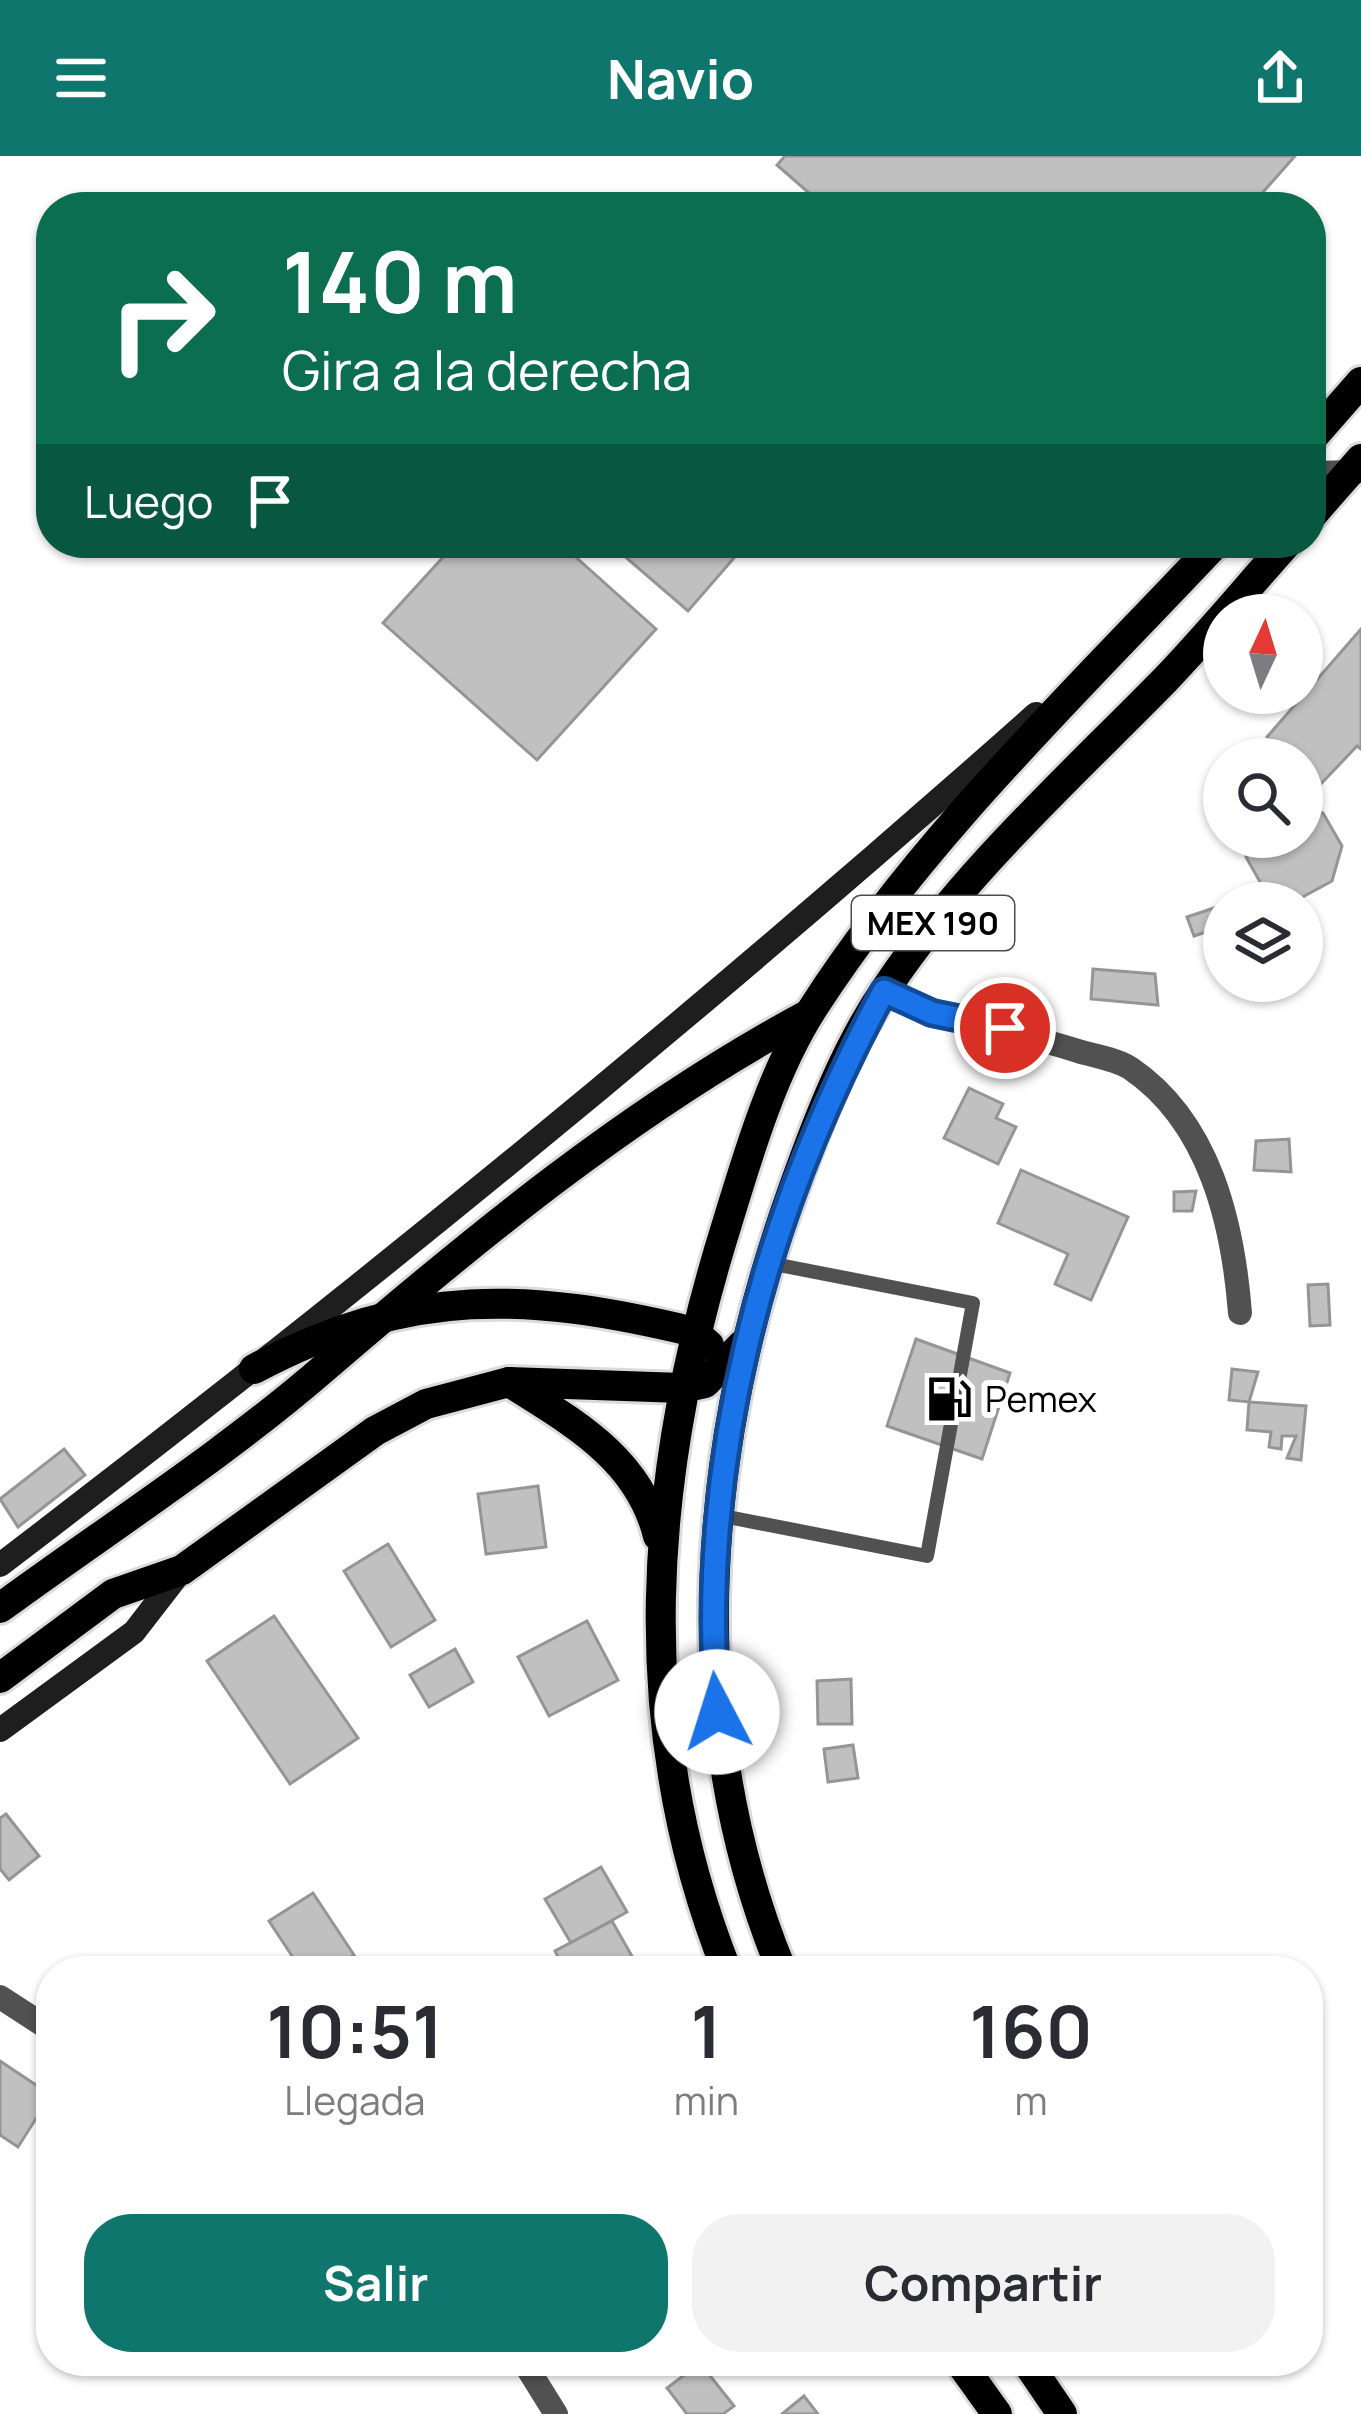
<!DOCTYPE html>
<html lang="es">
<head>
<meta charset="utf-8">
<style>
  body { margin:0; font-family:Manrope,sans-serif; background:#f2f2f3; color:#2b2b33; height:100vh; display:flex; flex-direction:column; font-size:45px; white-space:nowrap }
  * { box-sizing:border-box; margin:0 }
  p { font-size:39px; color:#7c7c81 }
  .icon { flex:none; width:66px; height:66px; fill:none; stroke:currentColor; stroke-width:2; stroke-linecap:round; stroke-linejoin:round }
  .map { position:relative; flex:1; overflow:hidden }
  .details { position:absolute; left:36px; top:1800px; width:1287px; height:420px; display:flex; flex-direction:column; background:#fff; border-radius:48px; box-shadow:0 3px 9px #0004 }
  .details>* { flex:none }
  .hud { position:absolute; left:36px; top:36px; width:1290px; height:366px; border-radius:48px; box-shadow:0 3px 9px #0004; background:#0b6e4f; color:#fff; overflow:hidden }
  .needle { width:78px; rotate:4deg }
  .buttons { position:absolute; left:1203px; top:438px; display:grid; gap:24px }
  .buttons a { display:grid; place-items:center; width:120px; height:120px; border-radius:50%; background:#fff; box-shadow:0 3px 9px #0004; font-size:60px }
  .pin { position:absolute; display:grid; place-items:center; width:102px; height:102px; color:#fff; margin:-51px; border:6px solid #fff; border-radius:50%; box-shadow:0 3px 12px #0007 }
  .me { position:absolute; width:132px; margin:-66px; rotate:355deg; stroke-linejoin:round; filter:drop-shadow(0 0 9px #0008) }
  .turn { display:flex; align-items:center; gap:42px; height:252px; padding:0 48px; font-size:54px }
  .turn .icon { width:156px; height:156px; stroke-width:2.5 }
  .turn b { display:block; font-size:84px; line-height:102px }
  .then { display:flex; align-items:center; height:114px; padding:0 48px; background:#0003; gap:24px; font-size:45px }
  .eta { display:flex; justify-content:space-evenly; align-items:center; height:204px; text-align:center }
  .eta b { font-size:72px; font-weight:700; line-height:84px }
  .cta { display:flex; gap:24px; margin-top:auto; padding:24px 48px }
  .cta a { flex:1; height:138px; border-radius:48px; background:#0f766e; color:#fff; font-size:48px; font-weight:700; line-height:138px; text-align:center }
  .cta a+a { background:#f2f2f3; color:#2b2b33 }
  header { display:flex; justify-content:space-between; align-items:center; height:156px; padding:0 48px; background:#0f766e; color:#fff; font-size:54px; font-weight:700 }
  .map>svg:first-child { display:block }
</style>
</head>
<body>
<header><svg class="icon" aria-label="menu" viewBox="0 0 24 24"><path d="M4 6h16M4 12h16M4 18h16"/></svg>Navio<svg class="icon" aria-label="share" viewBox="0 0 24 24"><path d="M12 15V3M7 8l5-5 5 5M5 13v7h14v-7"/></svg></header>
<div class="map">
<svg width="1361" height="2258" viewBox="0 0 1361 2258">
  <rect width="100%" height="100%" fill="#fff"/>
  <g fill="#c0c0c0" stroke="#959595" stroke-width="3">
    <path d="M785 0H1295L1250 51H825L777 9Z"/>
    <path d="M456 387H560L656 473 537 604 383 467Z"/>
    <path d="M631 387H747L688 455 622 398Z"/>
    <path d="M1361 473V593L1357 590 1319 630 1302 614V603H1291L1267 581Z"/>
    <path d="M1302 652 1323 657 1342 690 1332 725 1299 743 1264 733 1246 701 1251 681H1302Z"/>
    <path d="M1214 752 1221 771 1194 780 1187 761Z"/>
    <path d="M1093 813 1155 818 1158 849 1091 843Z"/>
    <path d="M969 932 1003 948 996 962 1016 971 998 1008 944 982Z"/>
    <path d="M1289 983 1291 1016 1254 1014 1256 985Z"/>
    <path d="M1021 1014 1128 1061 1091 1144 1055 1128 1068 1098 998 1067Z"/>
    <path d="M1196 1035 1192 1055H1174V1036Z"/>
    <path d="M1328 1128 1330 1169 1310 1170 1308 1129Z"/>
    <path d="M916 1183 1010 1217 982 1303 887 1270Z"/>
    <path d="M1232 1213 1258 1216 1249 1246 1229 1244Z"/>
    <path d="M1249 1246 1306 1250 1301 1304 1287 1302 1296 1280H1282L1281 1293 1269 1291 1271 1276 1247 1274Z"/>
    <path d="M64 1293 85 1319 18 1371 0 1343Z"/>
    <path d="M538 1330 546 1391 486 1398 478 1338Z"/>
    <path d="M388 1388 435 1464 391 1491 344 1415Z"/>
    <path d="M274 1460 358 1582 290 1628 207 1505Z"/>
    <path d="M587 1465 618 1524 549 1560 518 1501Z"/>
    <path d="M455 1493 473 1526 429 1551 410 1519Z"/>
    <path d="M851 1523 852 1568H818L817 1525Z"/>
    <path d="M853 1589 858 1622 828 1626 824 1593Z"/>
    <path d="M6 1658 39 1700 9 1724 0 1713V1662Z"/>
    <path d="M601 1711 627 1756 571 1787 545 1743Z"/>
    <path d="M313 1737 354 1799 329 1815H302L269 1765Z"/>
    <path d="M612 1765 637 1809 625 1815H565L555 1795Z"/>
    <path d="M0 1905 51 1939 18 1991 0 1979Z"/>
    <path d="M700 2207 734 2250 723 2258H687L667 2232Z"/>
    <path d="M804 2240 818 2258H782Z"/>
  </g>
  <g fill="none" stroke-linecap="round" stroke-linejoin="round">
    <g stroke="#dbdbdb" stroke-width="36">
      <g id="primary">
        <path d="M1311 283 1361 226"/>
        <path d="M1311 360 1361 303"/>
        <path d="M254 1213C410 1130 528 1136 694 1176L709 1189"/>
        <path d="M509 1226C572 1266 639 1302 658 1380"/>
        <path d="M0 1452C105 1375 225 1298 323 1213 474 1083 633 952 809 858"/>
        <path d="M0 1522 113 1438 182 1414 375 1275 426 1248 509 1226 682 1232 705 1227 742 1189"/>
        <path d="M727 1815C629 1570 649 1318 726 1071 748 999 772 916 813 852 923 681 1077 535 1216 387"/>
        <path d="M782 1815C677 1561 703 1281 795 1028 819 961 847 889 887 831 965 715 1069 622 1166 523 1208 479 1247 432 1287 387"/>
        <path d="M959 2205 997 2258"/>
        <path d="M1026 2205 1062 2258"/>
      </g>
    </g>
    <path stroke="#515151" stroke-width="14" d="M718 1359 927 1400 973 1147 769 1107"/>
    <g stroke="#515151" stroke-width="24">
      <path d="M1311 317 1356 316"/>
      <path d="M884 835C945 864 1012 874 1078 895 1094 900 1116 903 1130 912 1210 966 1233 1068 1240 1157"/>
      <path d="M0 1841 51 1874"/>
      <path d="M523 2205 556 2258"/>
    </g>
    <g stroke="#1e1e1e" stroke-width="24">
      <path d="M0 1409C356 1138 701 856 1036 558"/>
      <path d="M0 1574 134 1476 182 1414"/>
    </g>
    <use href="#primary" stroke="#000" stroke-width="30"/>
  </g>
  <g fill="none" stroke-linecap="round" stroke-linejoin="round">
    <g stroke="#114b97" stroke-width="30">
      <path id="route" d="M717 1556C697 1302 764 1057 884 835L932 857 1005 872"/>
    </g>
    <use href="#route" stroke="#1a73e8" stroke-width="21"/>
  </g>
  <defs>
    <g id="fuel-bare" transform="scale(3.6)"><path d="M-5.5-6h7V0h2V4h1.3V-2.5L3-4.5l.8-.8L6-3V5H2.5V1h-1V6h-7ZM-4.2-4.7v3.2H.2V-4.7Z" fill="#000" stroke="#fff" stroke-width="2.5" paint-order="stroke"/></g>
  </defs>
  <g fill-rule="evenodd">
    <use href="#fuel-bare" x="949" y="1243"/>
  </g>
  <g text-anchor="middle" stroke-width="12" stroke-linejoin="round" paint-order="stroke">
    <rect fill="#fff" stroke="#4c4c4c" stroke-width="3" x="852" y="740" width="162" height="54" rx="9"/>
    <g font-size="33" font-weight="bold" fill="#000">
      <text x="933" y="779">MEX 190</text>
    </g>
    <g font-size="36" fill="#000" stroke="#fff" text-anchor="start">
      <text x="985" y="1256">Pemex</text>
    </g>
  </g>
</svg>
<div class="buttons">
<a><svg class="needle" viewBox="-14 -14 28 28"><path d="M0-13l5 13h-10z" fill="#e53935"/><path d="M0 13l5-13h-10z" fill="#7c7c81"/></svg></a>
<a><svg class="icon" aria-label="search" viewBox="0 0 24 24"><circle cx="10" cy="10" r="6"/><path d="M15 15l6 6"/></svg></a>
<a><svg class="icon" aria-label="layers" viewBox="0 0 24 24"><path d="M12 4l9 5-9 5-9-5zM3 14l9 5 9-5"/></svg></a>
</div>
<div class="pin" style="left:1005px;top:872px;background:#d93025"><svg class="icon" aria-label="arrive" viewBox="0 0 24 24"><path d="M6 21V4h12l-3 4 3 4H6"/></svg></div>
<svg class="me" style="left:717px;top:1556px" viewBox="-20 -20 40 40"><circle r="19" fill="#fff"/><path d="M0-13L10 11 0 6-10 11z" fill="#1a73e8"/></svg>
<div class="hud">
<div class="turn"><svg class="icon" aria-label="right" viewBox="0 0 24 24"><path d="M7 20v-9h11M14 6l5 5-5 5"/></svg><div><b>140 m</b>Gira a la derecha</div></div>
<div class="then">Luego<svg class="icon" aria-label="arrive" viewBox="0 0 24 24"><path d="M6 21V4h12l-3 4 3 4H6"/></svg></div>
</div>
<section class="details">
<div class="eta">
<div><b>10:51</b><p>Llegada</p></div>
<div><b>1</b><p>min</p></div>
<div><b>160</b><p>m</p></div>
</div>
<div class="cta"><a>Salir</a><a>Compartir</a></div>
</section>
</div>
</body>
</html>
